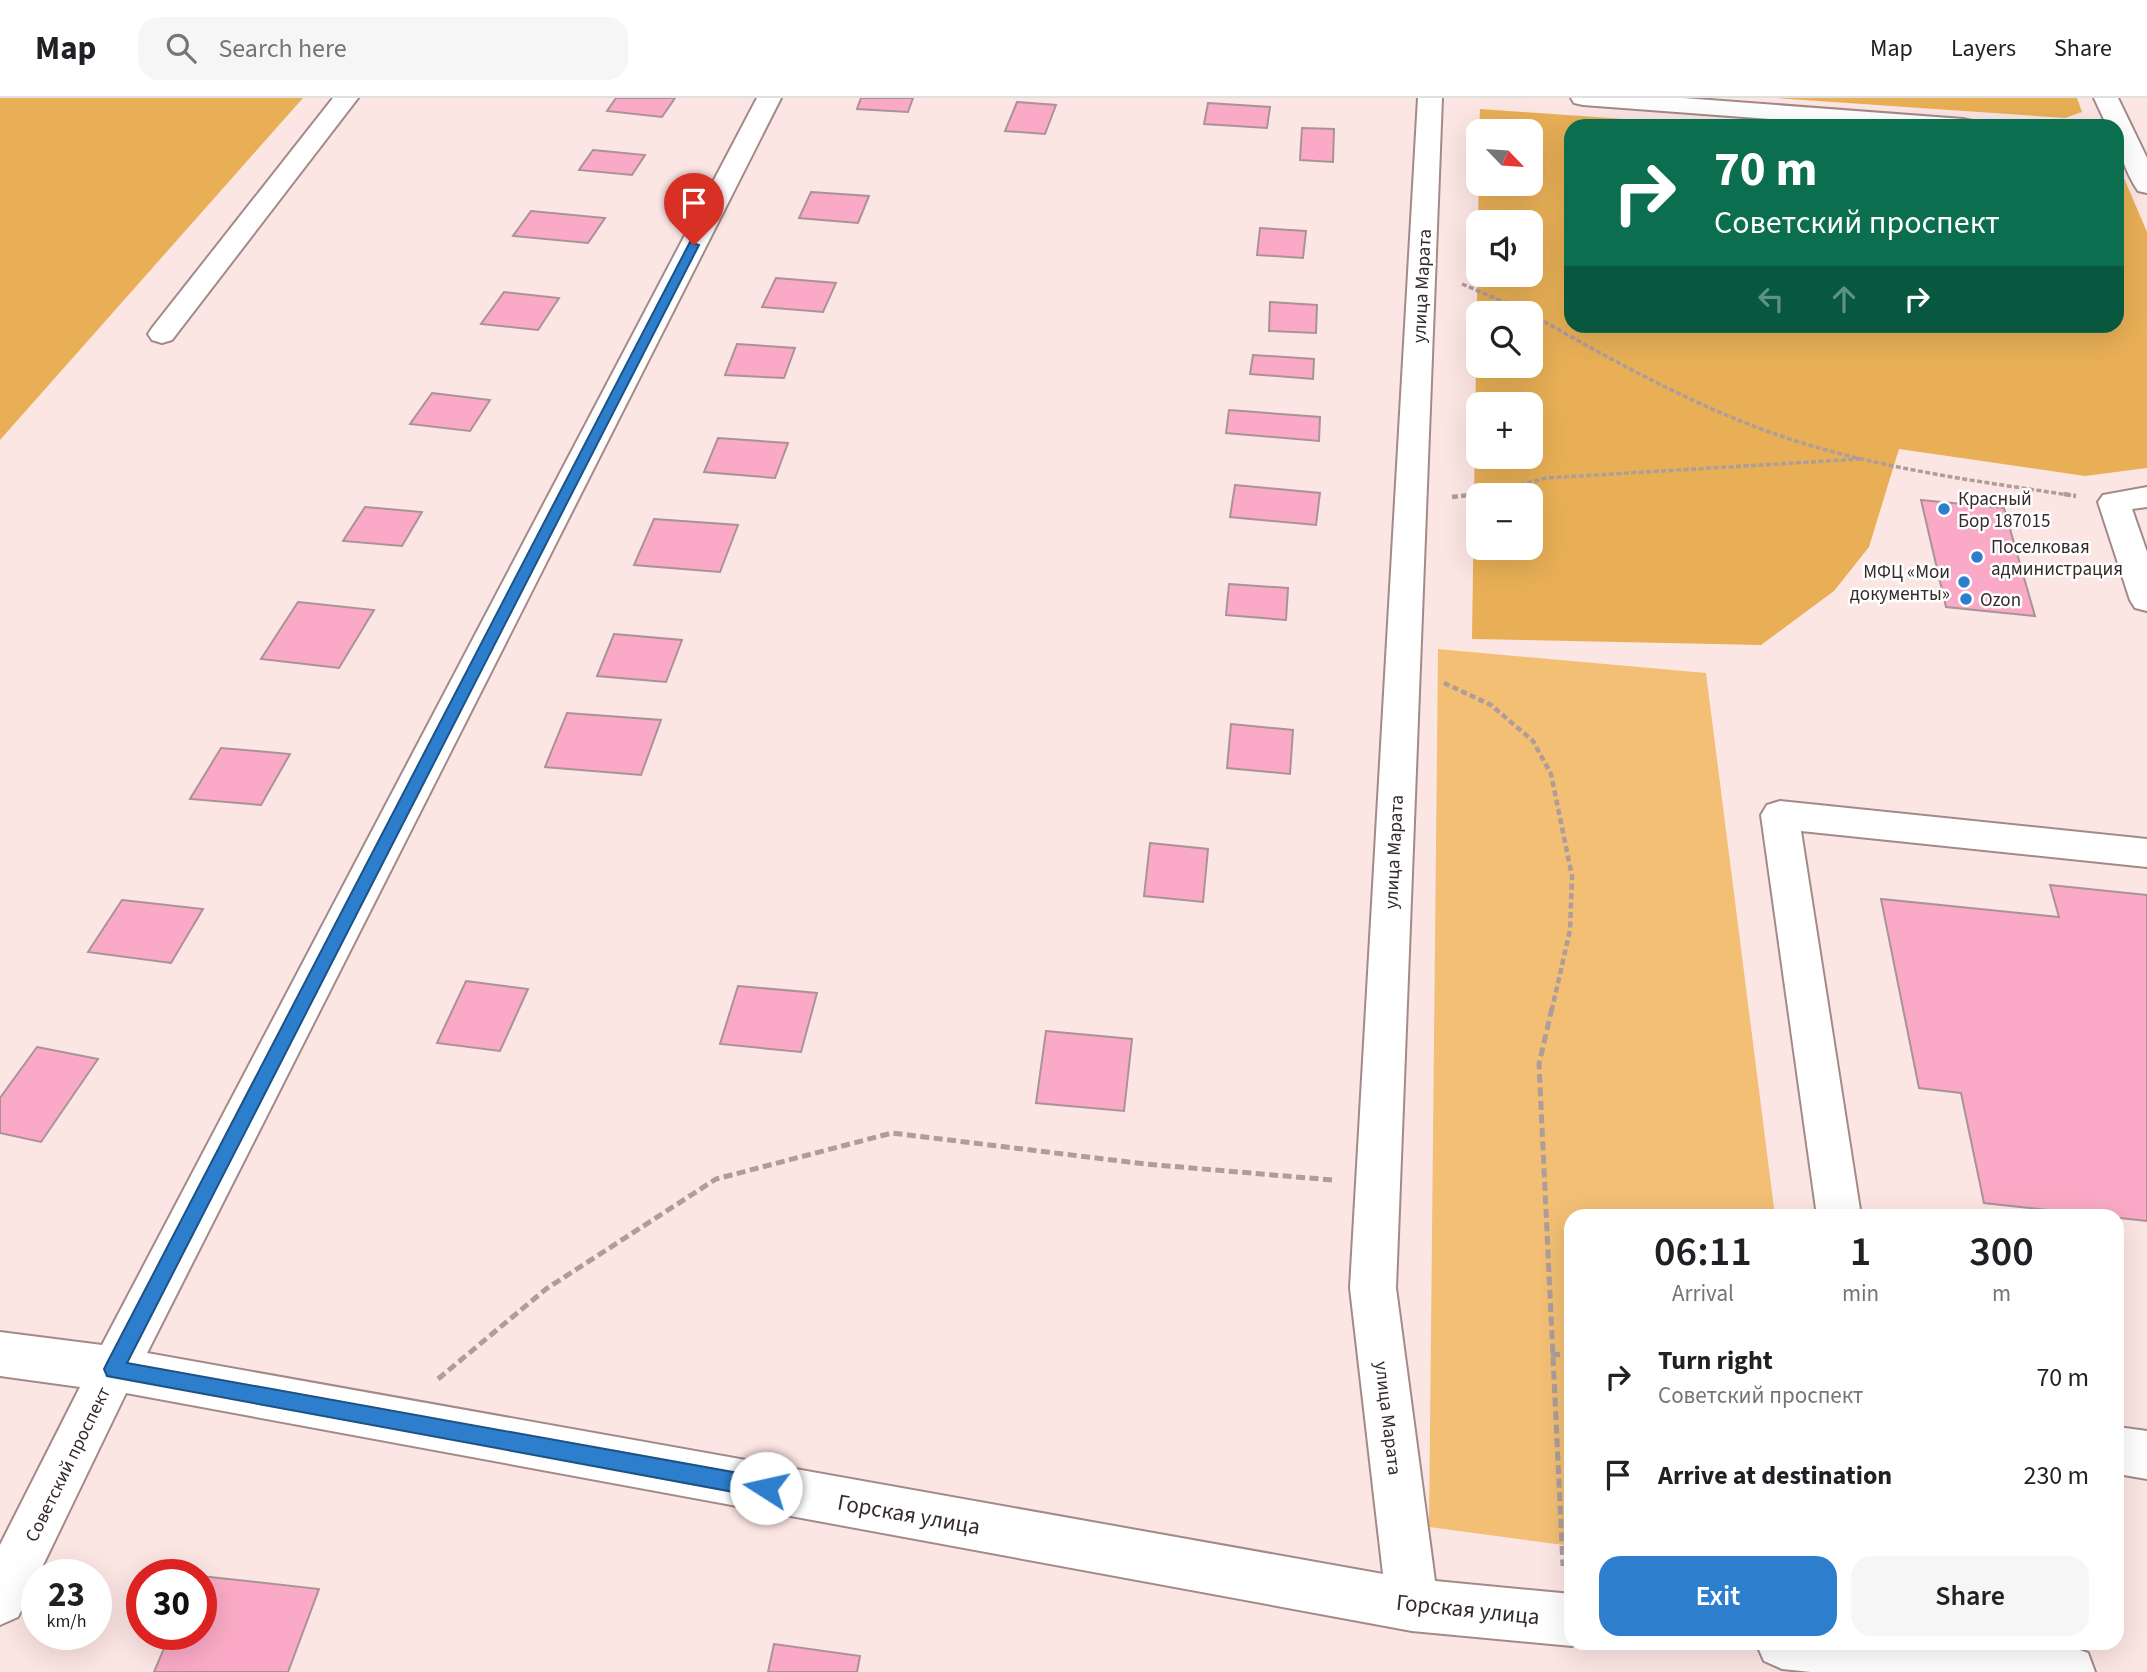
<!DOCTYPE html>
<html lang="en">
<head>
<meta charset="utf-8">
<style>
  body { margin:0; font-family:"Source Sans 3",sans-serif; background:#f6f6f6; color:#202124; height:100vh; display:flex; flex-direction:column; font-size:26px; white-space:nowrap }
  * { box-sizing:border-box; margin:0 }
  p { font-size:23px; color:#757577 }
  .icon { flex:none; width:38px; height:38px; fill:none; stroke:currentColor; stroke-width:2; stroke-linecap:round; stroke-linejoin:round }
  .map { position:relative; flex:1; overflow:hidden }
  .side { position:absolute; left:1564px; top:1111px; width:560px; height:441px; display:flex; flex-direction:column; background:#fff; border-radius:21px; box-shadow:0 7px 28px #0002 }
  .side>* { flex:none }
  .guide { position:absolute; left:1564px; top:21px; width:560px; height:214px; border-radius:21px; box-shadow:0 7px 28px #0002; background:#0b6e4f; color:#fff; overflow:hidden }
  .needle { width:46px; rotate:115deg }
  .controls { position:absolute; left:1466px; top:21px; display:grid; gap:14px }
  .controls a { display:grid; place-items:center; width:77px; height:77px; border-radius:14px; background:#fff; box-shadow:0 7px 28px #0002; font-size:35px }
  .speed { position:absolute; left:21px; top:1461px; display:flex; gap:14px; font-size:35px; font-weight:700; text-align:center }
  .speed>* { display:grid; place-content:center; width:91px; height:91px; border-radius:50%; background:#fff; box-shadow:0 7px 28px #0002; line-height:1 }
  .speed small { font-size:18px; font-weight:400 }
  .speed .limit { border:10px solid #d22; background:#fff; color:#111 }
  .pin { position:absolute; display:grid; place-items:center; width:60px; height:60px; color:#fff; margin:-72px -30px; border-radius:50% 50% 50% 0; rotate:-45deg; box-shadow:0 0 7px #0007 }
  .pin .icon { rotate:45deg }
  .me { position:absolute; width:77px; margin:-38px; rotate:280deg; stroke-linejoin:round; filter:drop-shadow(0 0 5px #0008) }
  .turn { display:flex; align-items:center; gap:24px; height:147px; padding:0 35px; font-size:32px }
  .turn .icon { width:91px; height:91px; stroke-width:2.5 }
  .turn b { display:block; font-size:49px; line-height:60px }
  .lanes { display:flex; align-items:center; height:66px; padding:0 35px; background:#0003; justify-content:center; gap:35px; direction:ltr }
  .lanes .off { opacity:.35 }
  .eta { display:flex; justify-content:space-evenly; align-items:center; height:119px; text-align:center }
  .eta b { font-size:42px; font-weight:600; line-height:49px }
  .cta { display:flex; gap:14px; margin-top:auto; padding:14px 35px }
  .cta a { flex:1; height:80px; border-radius:21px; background:#2d7ecd; color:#fff; font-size:28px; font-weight:600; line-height:80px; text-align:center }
  .cta a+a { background:#f6f6f6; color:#202124 }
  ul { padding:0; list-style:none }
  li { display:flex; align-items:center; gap:21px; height:98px; padding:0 35px }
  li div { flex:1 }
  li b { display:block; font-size:26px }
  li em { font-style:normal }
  header { display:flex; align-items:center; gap:42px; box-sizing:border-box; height:98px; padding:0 35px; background:#fff; border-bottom:2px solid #e0e0e0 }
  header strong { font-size:33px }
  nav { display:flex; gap:38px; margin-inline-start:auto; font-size:24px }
  .search { width:490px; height:63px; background:#f6f6f6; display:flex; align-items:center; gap:18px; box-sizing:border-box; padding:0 24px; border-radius:21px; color:#757577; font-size:26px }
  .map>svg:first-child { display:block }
</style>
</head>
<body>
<header>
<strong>Map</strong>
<div class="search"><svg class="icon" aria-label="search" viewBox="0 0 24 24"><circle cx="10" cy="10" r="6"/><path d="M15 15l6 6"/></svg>Search here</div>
<nav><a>Map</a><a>Layers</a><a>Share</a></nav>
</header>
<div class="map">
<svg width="2147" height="1574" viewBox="0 0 2147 1574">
  <rect width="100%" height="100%" fill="#fce6e4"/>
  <path fill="#f2bf74" d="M1438 551 1706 575 1775 1118H1572L1571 1448 1429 1429Z"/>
  <g fill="#e8af56" fill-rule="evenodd">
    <path d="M0 0H303L0 342Z"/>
    <path d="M1776 0H2077L2082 14 2065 20Z"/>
    <path d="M1480 11 1724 28H1572V228H2118V66L2147 134V370L2085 378 1899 351 1869 449 1834 493 1761 547 1472 541 1479 62V86H1531V33H1479ZM1479 124H1531V177H1479ZM1479 215H1531V268H1479ZM1479 306H1531V359H1479ZM1479 397H1531V450H1479Z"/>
  </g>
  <g fill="#faaac6" stroke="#aa9299" stroke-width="2">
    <path d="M616 0H675L662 19 607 13Z"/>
    <path d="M861 0H913L908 14 857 11Z"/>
    <path d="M1017 4 1056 7 1045 36 1005 33Z"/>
    <path d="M1208 5 1270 9 1267 30 1204 26Z"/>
    <path d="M1302 30 1334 31 1333 64 1300 62Z"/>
    <path d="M593 52 645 57 632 77 579 72Z"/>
    <path d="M811 94 869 98 858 125 799 120Z"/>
    <path d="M531 113 605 120 588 145 513 138Z"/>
    <path d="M1260 130 1306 133 1303 160 1257 157Z"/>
    <path d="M776 180 836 185 823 214 762 209Z"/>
    <path d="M504 194 559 200 538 232 481 226Z"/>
    <path d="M1270 204 1317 207 1316 235 1269 233Z"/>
    <path d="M737 246 795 250 784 280 725 277Z"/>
    <path d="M1253 257 1314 261 1313 281 1250 276Z"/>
    <path d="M432 295 490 302 470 333 410 326Z"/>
    <path d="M1229 312 1320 319 1319 343 1226 335Z"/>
    <path d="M718 340 788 345 775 380 704 374Z"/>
    <path d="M1235 387 1320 395 1316 427 1230 419Z"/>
    <path d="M1921 402 2004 410 2035 518 1946 509Z"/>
    <path d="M365 409 422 414 402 448 343 443Z"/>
    <path d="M654 421 738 427 720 474 634 467Z"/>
    <path d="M1229 486 1288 490 1286 522 1226 517Z"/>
    <path d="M298 504 374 512 339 570 261 561Z"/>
    <path d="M614 536 682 542 666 584 597 578Z"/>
    <path d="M567 615 661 622 641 677 545 669Z"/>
    <path d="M1231 626 1293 632 1290 676 1227 670Z"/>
    <path d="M221 650 290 656 261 707 190 701Z"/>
    <path d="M1150 745 1208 751 1203 804 1144 798Z"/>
    <path d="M2050 787 2147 797V1123L1984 1105 1961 995 1919 990 1881 801 2059 819Z"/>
    <path d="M122 802 203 811 171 865 88 854Z"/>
    <path d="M466 883 528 891 500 953 437 945Z"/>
    <path d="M738 888 817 895 801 954 720 946Z"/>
    <path d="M1046 933 1132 941 1124 1013 1036 1005Z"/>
    <path d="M37 949 98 961 41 1044 0 1035V1000Z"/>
    <path d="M201 1478 319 1491 288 1574H154L170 1536H201Z"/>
    <path d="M774 1546 860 1558 857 1574H768Z"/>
  </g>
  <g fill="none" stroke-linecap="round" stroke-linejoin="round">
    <g stroke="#a38a88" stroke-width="4">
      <g id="minor">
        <path d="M333 0H358L172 242 162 245 152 242 148 236 152 230Z"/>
        <path d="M757 0H781L147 1255 1383 1476 1350 1190 1418 0H1442L1396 1190 1435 1483 1572 1496V1545H1578L1572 1548 1412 1533 126 1295 18 1519 0 1527V1447L80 1289 0 1278V1234L102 1247Z"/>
        <path d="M1571 0H1683L1963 21 1972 23 1975 28H1862L1583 7 1574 5Z"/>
        <path d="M2094 0H2118L2147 60V95L2138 93C2124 72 2118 52 2118 28H2107Z"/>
        <path d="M2147 389V409L2132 411 2147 454V513L2135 510 2130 502 2098 404 2103 397Z"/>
        <path d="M1780 703 2147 741V769L1801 733 1861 1118H1817L1761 717 1767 707Z"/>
        <path d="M2118 1329 2147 1333V1381L2118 1376Z"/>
        <path d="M1756 1545H2045L2069 1548 2088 1555 2095 1574H1811L1782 1571 1764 1563Z"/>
      </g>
    </g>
    <g stroke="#ae9d9b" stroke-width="3.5" stroke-dasharray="5 2.5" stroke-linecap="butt">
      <path d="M1462 186 1530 215"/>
      <path d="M1531 216C1617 265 1704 314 1799 344 1889 372 1983 384 2076 398"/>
      <path d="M1461 398 1489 395 1546 380 1860 361"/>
    </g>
    <g stroke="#ae9d9b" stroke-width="4.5" stroke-dasharray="6 3.5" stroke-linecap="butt">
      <path d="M2064 396 2076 398"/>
      <path d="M1452 399 1478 396"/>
      <path d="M1444 585 1491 607 1533 643 1551 676 1572 778 1570 832 1552 911"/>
    </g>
    <g stroke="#ae9d9b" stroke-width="5" stroke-dasharray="9 4.5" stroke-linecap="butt">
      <path d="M1552 910 1539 966 1563 1468"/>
      <path d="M1551 1256 1572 1258"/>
      <path d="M438 1281 546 1191 716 1081 892 1035 1145 1066 1332 1082"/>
    </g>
    <use href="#minor" fill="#fff" fill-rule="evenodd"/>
  </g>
  <path fill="#2d7ecd" stroke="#1d5285" stroke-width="2" d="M690 144 699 147 127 1265 766 1380 773 1383 776 1390 773 1397 766 1400 107 1278 104 1271 107 1265Z"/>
  <g fill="#2d7ecd" stroke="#fff" stroke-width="2.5">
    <circle cx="1944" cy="411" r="7"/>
    <circle cx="1977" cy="459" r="7"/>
    <circle cx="1964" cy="484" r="7"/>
    <circle cx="1966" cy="501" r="7"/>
  </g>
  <g text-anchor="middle" stroke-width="5" stroke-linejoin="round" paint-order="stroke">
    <g font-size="19" fill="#352b2a" stroke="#fff">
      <text transform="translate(1421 188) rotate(-87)" y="7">улица Марата</text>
      <text transform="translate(1393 754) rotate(-87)" y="7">улица Марата</text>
      <text transform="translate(1389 1320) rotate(83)" y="7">улица Марата</text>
      <text transform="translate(67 1366) rotate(-64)" y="7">Советский проспект</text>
    </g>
    <g font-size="19" fill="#352b2a" stroke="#fff" text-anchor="start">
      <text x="1958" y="407">Красный<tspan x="1958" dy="22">Бор 187015</tspan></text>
      <text x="1991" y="455">Поселковая<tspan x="1991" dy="22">администрация</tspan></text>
      <text x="1950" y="480" text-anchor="end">МФЦ «Мои<tspan x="1950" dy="22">документы»</tspan></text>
      <text x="1980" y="508">Ozon</text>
    </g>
    <g font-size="23" fill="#352b2a" stroke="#fff">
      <text transform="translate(909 1416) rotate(10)" y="8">Горская улица</text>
      <text transform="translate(1468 1511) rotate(6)" y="8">Горская улица</text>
    </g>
  </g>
</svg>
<div class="controls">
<a><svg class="needle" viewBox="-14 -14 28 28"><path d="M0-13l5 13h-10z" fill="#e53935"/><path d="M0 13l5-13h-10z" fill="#757577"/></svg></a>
<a><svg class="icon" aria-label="sound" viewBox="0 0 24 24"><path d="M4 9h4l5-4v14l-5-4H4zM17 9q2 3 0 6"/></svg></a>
<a><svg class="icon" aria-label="search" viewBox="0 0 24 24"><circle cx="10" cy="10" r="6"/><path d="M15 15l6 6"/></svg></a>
<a>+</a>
<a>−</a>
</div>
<div class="speed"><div>23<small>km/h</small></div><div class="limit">30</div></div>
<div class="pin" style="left:694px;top:147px;background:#d93025"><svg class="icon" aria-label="arrive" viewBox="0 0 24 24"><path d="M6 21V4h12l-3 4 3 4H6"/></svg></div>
<svg class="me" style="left:766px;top:1390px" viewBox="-20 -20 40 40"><circle r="19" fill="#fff"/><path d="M0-13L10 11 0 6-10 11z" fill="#2d7ecd"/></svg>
<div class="guide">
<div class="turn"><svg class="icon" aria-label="right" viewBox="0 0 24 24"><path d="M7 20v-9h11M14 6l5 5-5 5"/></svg><div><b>70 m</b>Советский проспект</div></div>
<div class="lanes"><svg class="icon off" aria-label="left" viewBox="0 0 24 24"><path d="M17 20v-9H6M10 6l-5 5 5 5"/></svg><svg class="icon off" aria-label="ahead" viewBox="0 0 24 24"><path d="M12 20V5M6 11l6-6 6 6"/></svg><svg class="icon" aria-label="right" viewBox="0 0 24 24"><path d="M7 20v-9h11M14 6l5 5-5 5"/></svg></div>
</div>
<section class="side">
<div class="eta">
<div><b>06:11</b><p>Arrival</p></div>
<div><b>1</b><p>min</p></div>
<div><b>300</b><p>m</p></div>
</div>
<ul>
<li><svg class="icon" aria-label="right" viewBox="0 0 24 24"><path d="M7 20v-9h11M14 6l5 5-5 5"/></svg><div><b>Turn right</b><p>Советский проспект</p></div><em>70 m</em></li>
<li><svg class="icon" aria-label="arrive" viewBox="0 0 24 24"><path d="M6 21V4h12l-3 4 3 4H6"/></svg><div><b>Arrive at destination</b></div><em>230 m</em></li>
</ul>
<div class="cta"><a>Exit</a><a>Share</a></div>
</section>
</div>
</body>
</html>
